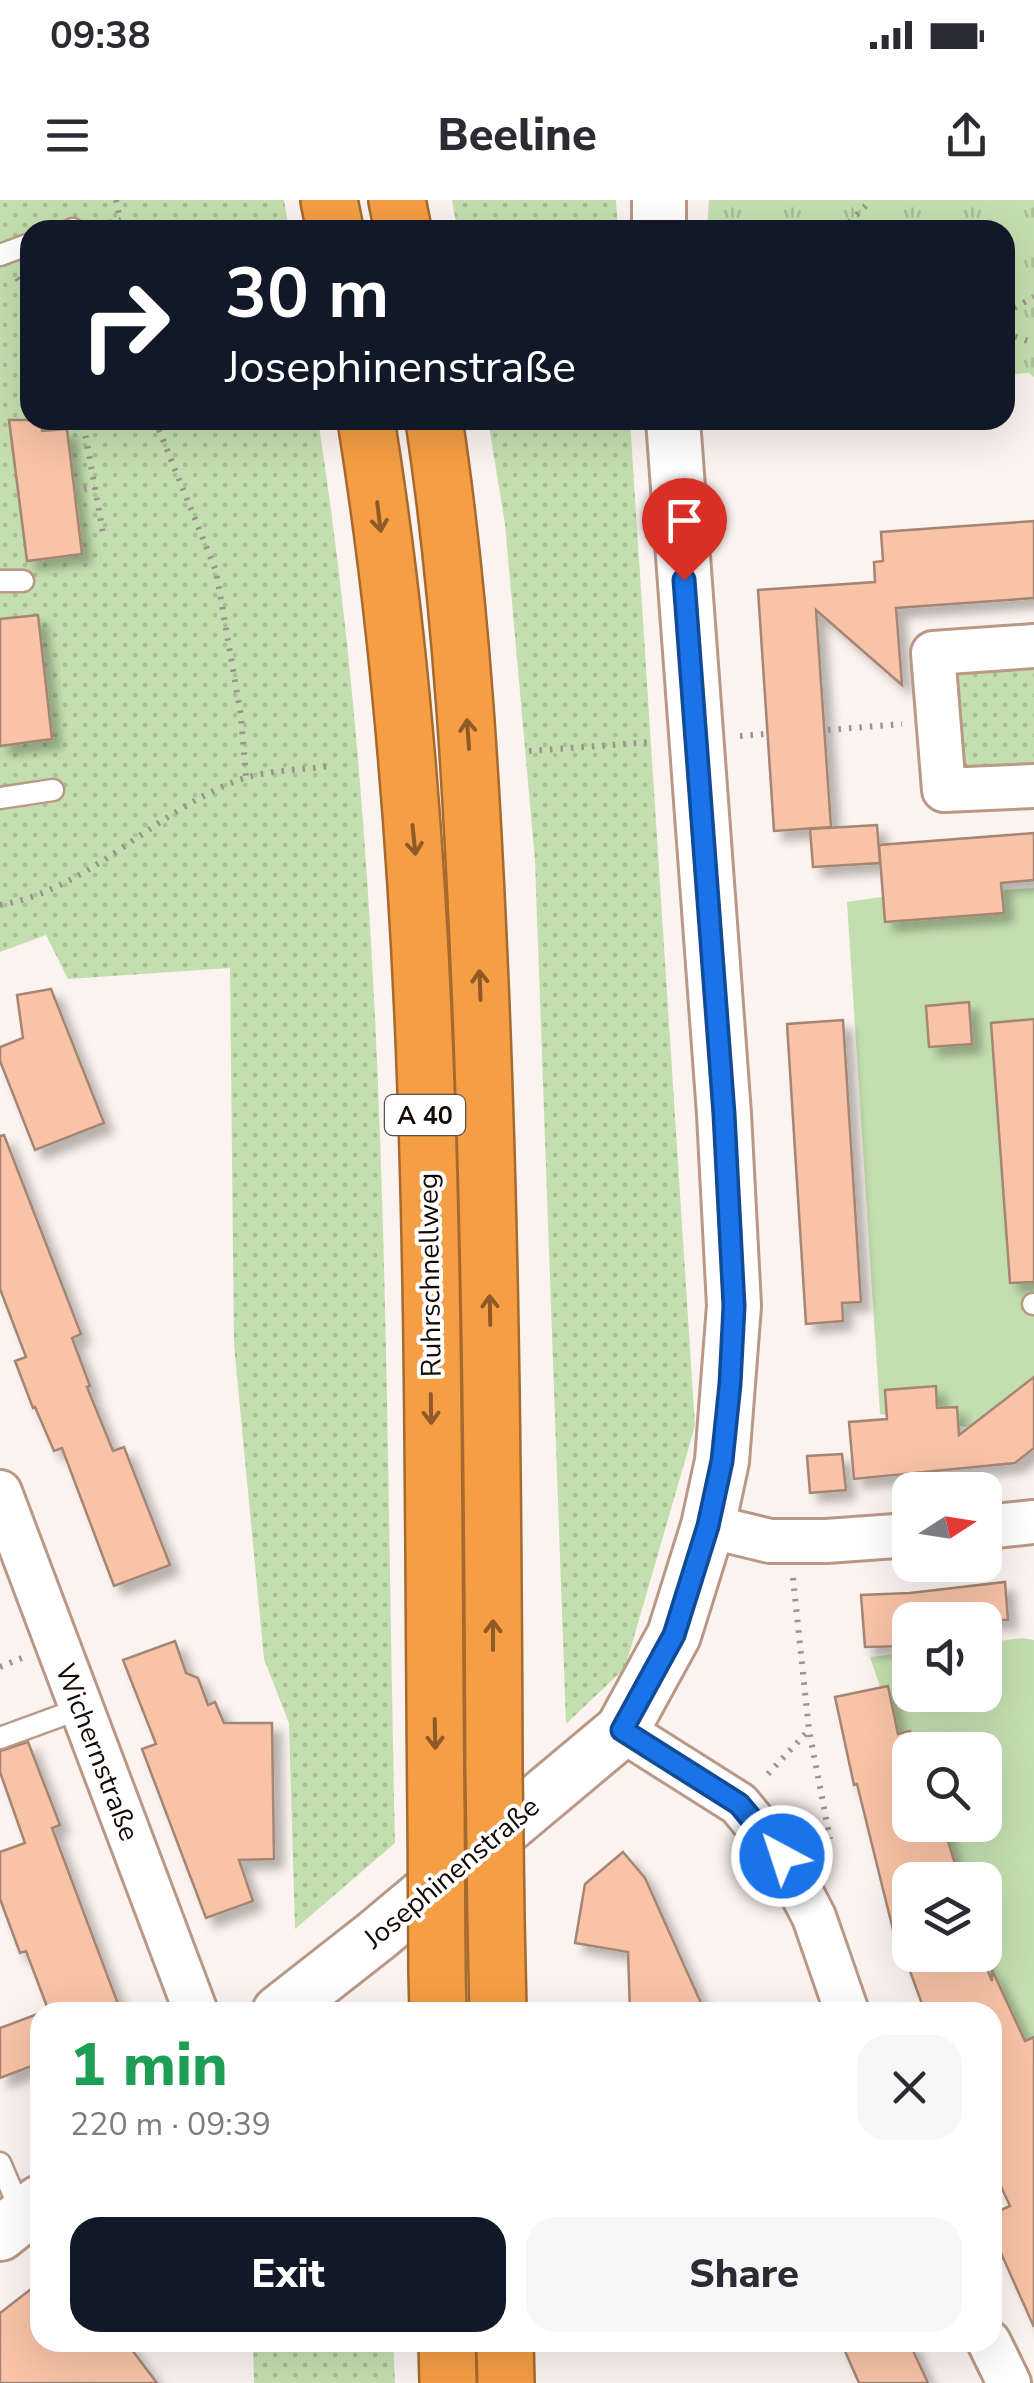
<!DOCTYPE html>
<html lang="en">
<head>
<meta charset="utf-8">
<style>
  body { margin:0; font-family:"Nunito Sans",sans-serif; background:#f7f7f7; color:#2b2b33; height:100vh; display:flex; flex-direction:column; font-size:38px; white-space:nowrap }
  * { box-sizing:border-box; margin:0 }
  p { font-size:32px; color:#7c7c81 }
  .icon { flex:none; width:55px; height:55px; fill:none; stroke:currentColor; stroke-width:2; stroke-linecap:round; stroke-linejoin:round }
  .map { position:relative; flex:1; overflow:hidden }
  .drawer { position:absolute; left:30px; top:1802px; width:972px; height:350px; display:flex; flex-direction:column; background:#fff; border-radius:30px; box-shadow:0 10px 40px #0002 }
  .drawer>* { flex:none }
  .banner { position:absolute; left:20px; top:20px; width:995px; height:210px; border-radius:30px; box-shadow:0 10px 40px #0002; background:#111827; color:#fff; overflow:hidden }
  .needle { width:65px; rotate:78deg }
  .controls { position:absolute; left:892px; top:1272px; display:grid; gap:20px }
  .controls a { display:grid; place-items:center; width:110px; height:110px; border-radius:20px; background:#fff; box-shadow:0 10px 40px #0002; font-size:50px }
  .pin { position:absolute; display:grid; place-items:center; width:85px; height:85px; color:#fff; margin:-102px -42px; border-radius:50% 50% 50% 0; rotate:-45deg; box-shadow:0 0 10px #0007 }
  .pin .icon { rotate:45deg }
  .me { position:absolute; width:110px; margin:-55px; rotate:320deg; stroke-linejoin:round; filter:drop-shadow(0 0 8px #0008) }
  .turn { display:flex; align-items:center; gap:35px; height:210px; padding:0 40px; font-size:45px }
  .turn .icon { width:130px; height:130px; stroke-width:2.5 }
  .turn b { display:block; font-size:70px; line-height:85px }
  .round { display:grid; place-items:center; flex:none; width:105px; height:105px; border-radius:30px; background:#f7f7f7 }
  .head { display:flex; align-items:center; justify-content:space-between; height:170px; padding:0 40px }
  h1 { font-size:60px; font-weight:800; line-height:75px; color:#1e9e55 }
  .button { display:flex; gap:20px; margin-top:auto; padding:20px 40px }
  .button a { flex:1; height:115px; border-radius:30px; background:#111827; color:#fff; font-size:40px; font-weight:800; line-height:115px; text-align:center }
  .button a+a { background:#f7f7f7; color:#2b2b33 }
  .status { display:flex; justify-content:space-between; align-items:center; height:70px; padding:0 50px; background:#fff; direction:ltr }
  .status svg { height:28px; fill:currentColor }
  header { display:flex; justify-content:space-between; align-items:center; height:130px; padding:0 40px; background:#fff; font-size:45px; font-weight:800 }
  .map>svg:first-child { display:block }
</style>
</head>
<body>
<div class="status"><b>09:38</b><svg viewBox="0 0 49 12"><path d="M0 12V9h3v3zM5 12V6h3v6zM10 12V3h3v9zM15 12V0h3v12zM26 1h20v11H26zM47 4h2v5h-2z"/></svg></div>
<header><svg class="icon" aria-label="menu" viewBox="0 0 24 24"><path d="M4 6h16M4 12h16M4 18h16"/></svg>Beeline<svg class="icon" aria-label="share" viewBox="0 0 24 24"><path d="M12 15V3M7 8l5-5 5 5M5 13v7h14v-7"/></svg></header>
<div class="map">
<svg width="1034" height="2183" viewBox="0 0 1034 2183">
  <defs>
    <pattern id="grass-dots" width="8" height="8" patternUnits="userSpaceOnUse" patternTransform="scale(2.5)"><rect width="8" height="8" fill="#c4dfaf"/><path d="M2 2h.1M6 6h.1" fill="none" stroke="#a8be95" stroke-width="1.8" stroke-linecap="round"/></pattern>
    <pattern id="park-tufts" width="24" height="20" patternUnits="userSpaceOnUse" patternTransform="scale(2.5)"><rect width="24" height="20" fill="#c4dfaf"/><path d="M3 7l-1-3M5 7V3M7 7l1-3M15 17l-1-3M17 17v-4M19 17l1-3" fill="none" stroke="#a8be95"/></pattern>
    <filter id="shadow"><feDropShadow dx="9" dy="9" stdDeviation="5" flood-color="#0004"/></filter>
  </defs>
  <rect width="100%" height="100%" fill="#fbf3ef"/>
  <g fill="url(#grass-dots)">
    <path d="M0 0H284L289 30H30V220H318C391 690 384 1169 395 1643L295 1729 289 1523 264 1459 234 1145 230 768 68 779 46 735 0 752Z"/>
    <path d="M452 0H616L618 30H457Z"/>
    <path d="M488 220H630L695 1226 625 1468 566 1524 535 661 505 324Z"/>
    <path d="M1034 457V571L958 569 954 467Z"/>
    <path d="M253 2143H393L395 2183H254Z"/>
  </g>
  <path fill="url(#park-tufts)" d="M709 0H1034V177L1029 173 1005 175V30H707Z"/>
  <g fill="#c4dfaf">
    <path d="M1034 688V1198L993 1231 880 1214 847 702 888 696Z"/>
    <path d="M1022 1438 1034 1440V1949L992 1812H989L969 1755H985V1680H945L926 1625H985V1550H910V1576L870 1457 910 1452V1495H985V1443Z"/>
  </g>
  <g fill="#f8c3a7" stroke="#a58573" stroke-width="2.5" filter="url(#shadow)">
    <path d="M9 220H41L42 231 67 229 82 354 27 361Z"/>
    <path d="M1034 321V398L896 408 902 485 816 410 831 627 774 631 758 390 875 382 874 362 883 361 881 332Z"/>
    <path d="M38 415 52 539 0 546V419Z"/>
    <path d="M877 625 880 663 813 667 810 629Z"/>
    <path d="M1034 633V680L1001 683 1004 713 885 722 879 645Z"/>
    <path d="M51 789 104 923 35 950 0 861V847L23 838 17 795Z"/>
    <path d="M969 802 972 844 929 847 926 806Z"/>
    <path d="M1034 819V1082L1010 1083 991 823Z"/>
    <path d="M843 820 861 1102 842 1103 843 1121 806 1124 787 824Z"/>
    <path d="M4 935 81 1134 72 1138 90 1186 87 1187 113 1251 124 1247 170 1365 114 1386 62 1248 54 1251 35 1207 33 1208 15 1161 26 1157 0 1089V936Z"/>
    <path d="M1034 1177V1248L1015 1263 854 1279 849 1222 887 1219 885 1190 936 1186 937 1208 957 1207 959 1235Z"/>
    <path d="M842 1254 846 1290 810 1293 807 1256Z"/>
    <path d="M1005 1382 1008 1420H910L908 1446 865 1447 861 1395 910 1393Z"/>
    <path d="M175 1441 186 1473 198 1478 208 1505 215 1502 224 1523H272L274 1659 239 1660 253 1701 206 1718 142 1549 156 1544 123 1460Z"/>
    <path d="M888 1486 898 1534 910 1531V1625H943L960 1680H910V1753L899 1754 857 1584 854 1585 835 1497Z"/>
    <path d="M28 1542 60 1625 52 1628 121 1812H49L26 1751 20 1753 0 1699V1652L25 1643 0 1572V1551Z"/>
    <path d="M623 1652 645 1678 705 1812H630L628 1752 575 1743 585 1684Z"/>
    <path d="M904 1755H981L992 1781V1770L1025 1841 1034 1837V2127L992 2033V2014L1010 2006 992 1967V1812H925Z"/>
    <path d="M40 1813V1863L0 1878V1828Z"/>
    <path d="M40 2082V2142H126L157 2183H0V2113Z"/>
    <path d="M841 2142H909L928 2183H859Z"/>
  </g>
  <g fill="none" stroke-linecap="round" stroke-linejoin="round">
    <g stroke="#b99886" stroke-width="25">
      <g id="service">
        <path d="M71 30 73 29"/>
        <path d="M0 55 30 44"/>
        <path d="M0 381H23"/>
        <path d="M0 598 53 590"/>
        <path d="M1033 1104H1034"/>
        <path d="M0 1538 82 1508"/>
        <path d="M0 1963 22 2014"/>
      </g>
    </g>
    <g stroke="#b99886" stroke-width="48">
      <g id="minor">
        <path d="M1034 446 933 453 944 590 1034 586"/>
        <path d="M0 1292 196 1812"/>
        <path d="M708 1326 770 1341H826L910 1335"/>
        <path d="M985 1327 1034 1322"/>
        <path d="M622 1530 739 1604 783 1657 814 1717 847 1812"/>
        <path d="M989 2142 1009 2183"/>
      </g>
    </g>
    <g stroke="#b99886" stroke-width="58">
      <g id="tertiary">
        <path d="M659 0V30"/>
        <path d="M279 1812 376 1736 622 1530 674 1435 708 1326 722 1261 734 1106 724 914 673 220"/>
        <path d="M0 2034 40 2002"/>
      </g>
    </g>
    <g stroke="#a66a2e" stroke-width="60">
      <g id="motorway">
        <path d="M329 0 335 30"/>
        <path d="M397 0 403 30"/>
        <path d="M366 220C440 680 431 1149 436 1614"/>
        <path d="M434 220C462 407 472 595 480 783 491 1045 493 1306 494 1568"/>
        <path d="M496 1719 498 1812"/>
        <path d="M437 1771 438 1812"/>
        <path d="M447 2142 448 2183"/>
        <path d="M505 2142 506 2183"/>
      </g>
    </g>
    <g stroke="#9c938f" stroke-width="6" stroke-dasharray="2.5 8" stroke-linecap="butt">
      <path d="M116 0 122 30"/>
      <path d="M99 25 121 20"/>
      <path d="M842 30 871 0"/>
      <path d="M17 78 30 98"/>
      <path d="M1005 113 1034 97"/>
      <path d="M1005 133 1034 143"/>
      <path d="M74 220 84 227 103 333"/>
      <path d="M155 220 216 371 241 516 246 578"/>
      <path d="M74 292 95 287"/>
      <path d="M828 530 902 524"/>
      <path d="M740 536 765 534"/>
      <path d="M529 551 652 542"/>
      <path d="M0 705C93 689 157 607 245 578 270 570 302 570 329 566"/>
      <path d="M793 1378 809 1530 830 1639"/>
      <path d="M0 1467 22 1458"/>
      <path d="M768 1574 809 1530"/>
    </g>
    <use href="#service" stroke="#fff" stroke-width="20"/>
    <use href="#minor" stroke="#fff" stroke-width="42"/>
    <use href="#tertiary" stroke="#fff" stroke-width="52"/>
    <use href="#motorway" stroke="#f59e44" stroke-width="55"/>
    <g stroke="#a66a2e" stroke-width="60" stroke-linecap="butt">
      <g id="motorway-bridge">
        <path d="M494 1568 496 1719"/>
        <path d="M436 1614 437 1771"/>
      </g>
    </g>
    <use href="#motorway-bridge" stroke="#f59e44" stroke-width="55"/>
  </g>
  <defs><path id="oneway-shaft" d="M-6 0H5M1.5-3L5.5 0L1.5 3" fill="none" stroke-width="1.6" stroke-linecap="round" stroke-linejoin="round" transform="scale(2.5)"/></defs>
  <g stroke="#8f5a27">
    <use href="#oneway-shaft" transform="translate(379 317) rotate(83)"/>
    <use href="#oneway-shaft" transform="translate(468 534) rotate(-94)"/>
    <use href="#oneway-shaft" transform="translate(414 640) rotate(84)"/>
    <use href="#oneway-shaft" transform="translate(480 785) rotate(-92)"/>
    <use href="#oneway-shaft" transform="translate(490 1110) rotate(-91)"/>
    <use href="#oneway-shaft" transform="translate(431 1209) rotate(89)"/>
    <use href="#oneway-shaft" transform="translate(493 1435) rotate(-90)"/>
    <use href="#oneway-shaft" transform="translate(435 1534) rotate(89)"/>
  </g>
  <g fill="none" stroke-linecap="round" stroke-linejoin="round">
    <g stroke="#114b97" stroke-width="25">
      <path id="route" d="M684 380 724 914 734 1106 730 1184 722 1261 708 1326 674 1435 622 1530 739 1604 782 1656"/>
    </g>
    <use href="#route" stroke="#1a73e8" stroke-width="18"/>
  </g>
  <g text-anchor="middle" stroke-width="8" stroke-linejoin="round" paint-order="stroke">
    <rect fill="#fff" stroke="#5a524f" stroke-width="2.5" x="385" y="895" width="80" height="40" rx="8"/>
    <g font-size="25" font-weight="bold" fill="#130804">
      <text x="425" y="924">A 40</text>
    </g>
    <g font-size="28" fill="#130804" stroke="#fff">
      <text transform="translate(429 1075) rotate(-91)" y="10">Ruhrschnellweg</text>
      <text transform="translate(98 1552) rotate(69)" y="10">Wichernstraße</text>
      <text transform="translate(451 1672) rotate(-40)" y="10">Josephinenstraße</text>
    </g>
  </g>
</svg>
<div class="controls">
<a><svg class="needle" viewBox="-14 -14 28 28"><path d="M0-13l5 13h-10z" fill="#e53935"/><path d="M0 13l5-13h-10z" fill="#7c7c81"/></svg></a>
<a><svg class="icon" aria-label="sound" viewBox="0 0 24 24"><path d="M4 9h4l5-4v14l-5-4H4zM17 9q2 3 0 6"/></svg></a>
<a><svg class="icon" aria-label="search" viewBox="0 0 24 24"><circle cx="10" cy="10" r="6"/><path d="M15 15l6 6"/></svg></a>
<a><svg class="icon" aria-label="layers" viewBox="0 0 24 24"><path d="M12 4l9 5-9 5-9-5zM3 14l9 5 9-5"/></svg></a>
</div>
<div class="pin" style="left:684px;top:380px;background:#d93025"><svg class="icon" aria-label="arrive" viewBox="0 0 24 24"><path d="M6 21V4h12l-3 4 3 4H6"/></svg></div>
<svg class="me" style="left:782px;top:1656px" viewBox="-20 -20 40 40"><circle r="17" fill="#1a73e8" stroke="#fff" stroke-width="3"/><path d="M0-11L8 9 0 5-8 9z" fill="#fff"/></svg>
<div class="banner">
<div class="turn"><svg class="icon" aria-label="right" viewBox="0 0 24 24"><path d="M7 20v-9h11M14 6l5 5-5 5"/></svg><div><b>30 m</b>Josephinenstraße</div></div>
</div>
<section class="drawer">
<div class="head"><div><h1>1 min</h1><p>220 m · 09:39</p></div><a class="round"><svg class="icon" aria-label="close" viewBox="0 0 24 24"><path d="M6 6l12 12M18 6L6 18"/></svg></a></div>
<div class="button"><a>Exit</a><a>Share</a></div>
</section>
</div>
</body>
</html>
